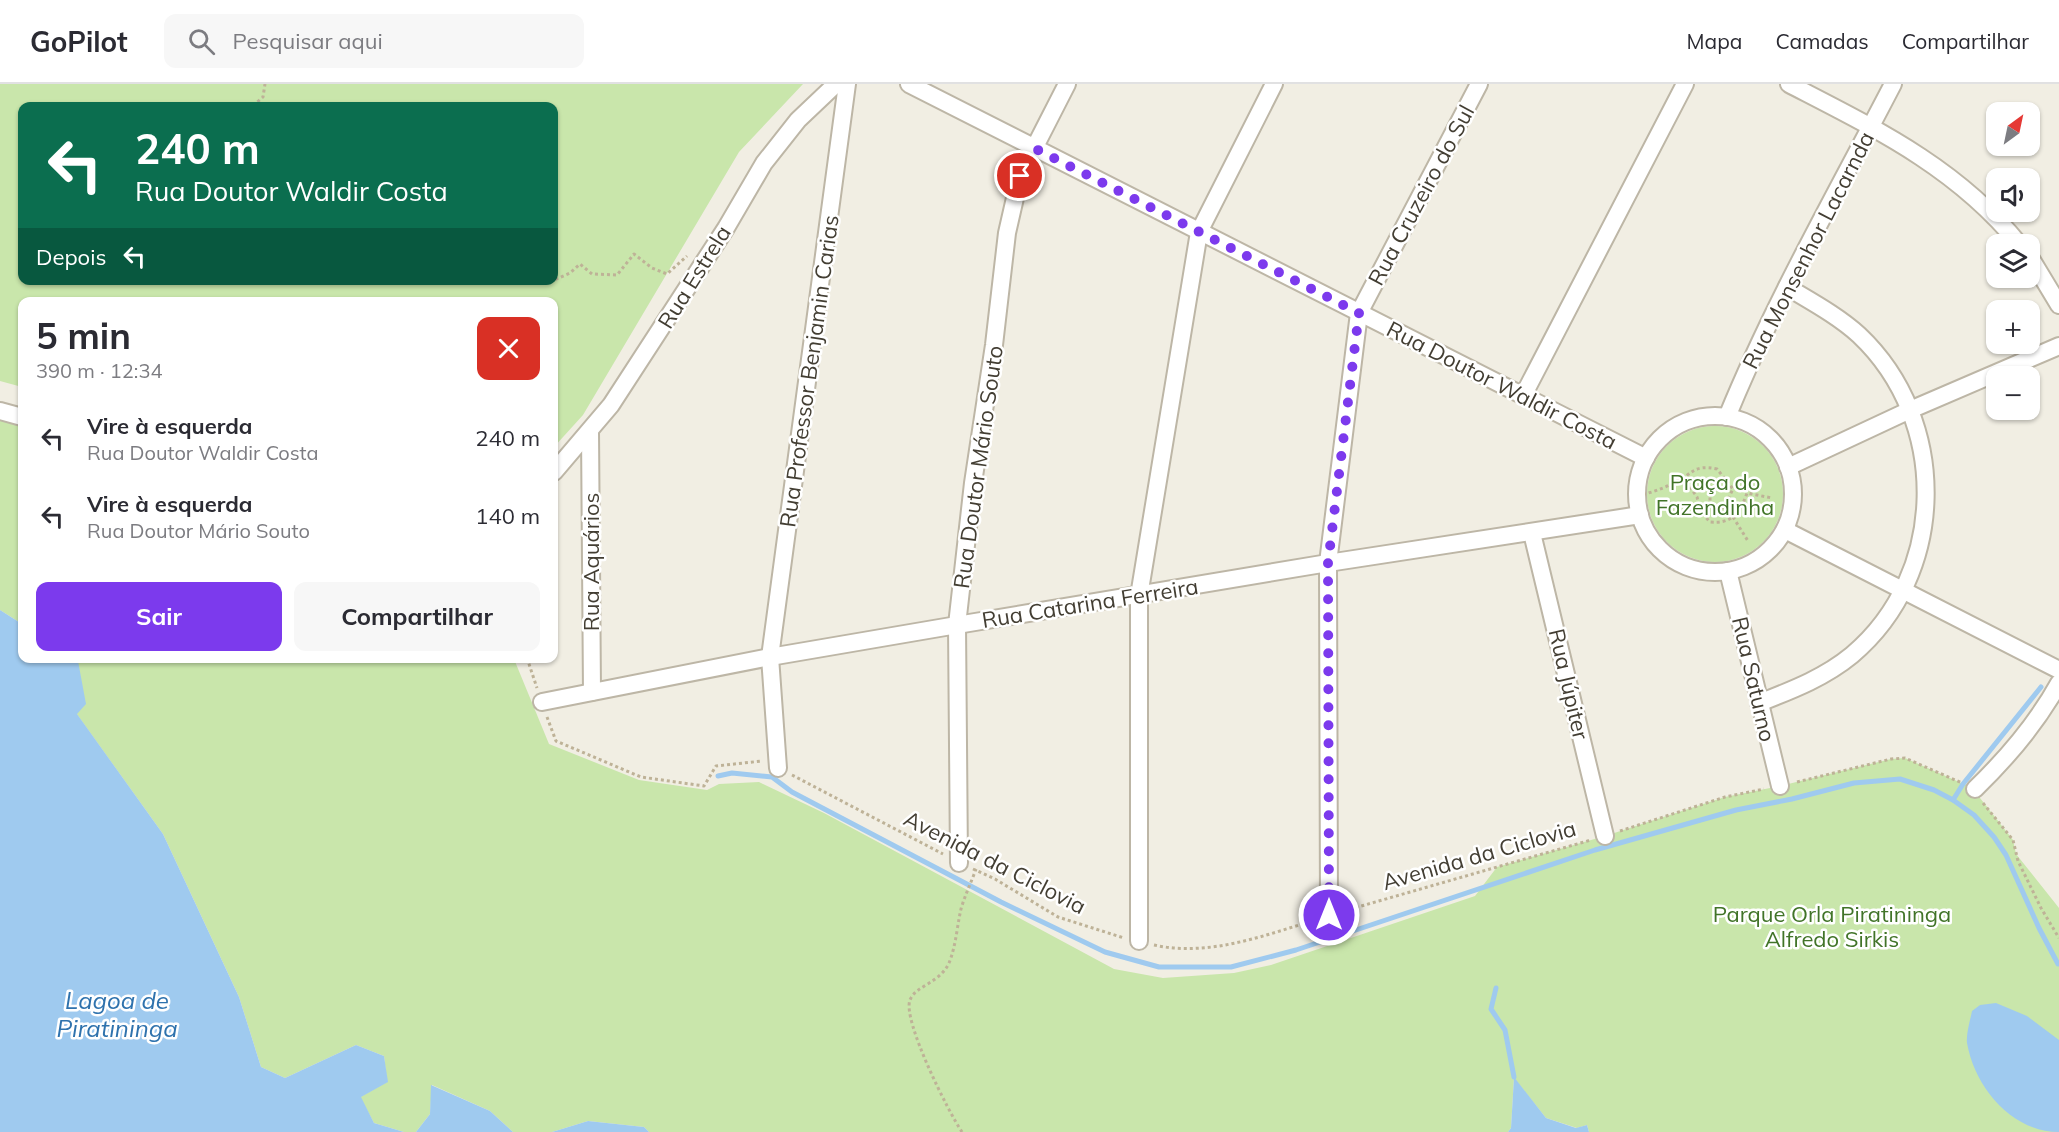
<!DOCTYPE html>
<html lang="pt">
<head>
<meta charset="utf-8">
<style>
  body { margin:0; font-family:Mulish,sans-serif; background:#f7f7f7; color:#2b2b33; height:100vh; display:flex; flex-direction:column; font-size:22px; white-space:nowrap }
  * { box-sizing:border-box; margin:0 }
  p { font-size:20px; color:#7c7c81 }
  .icon { flex:none; width:33px; height:33px; fill:none; stroke:currentColor; stroke-width:2; stroke-linecap:round; stroke-linejoin:round }
  .map { position:relative; flex:1; overflow:hidden }
  .panel { position:absolute; left:18px; top:213px; width:540px; height:366px; display:flex; flex-direction:column; background:#fff; border-radius:12px; box-shadow:0 2px 4px #0004 }
  .panel>* { flex:none }
  .top-card { position:absolute; left:18px; top:18px; width:540px; height:183px; border-radius:12px; box-shadow:0 2px 4px #0004; background:#0b6e4f; color:#fff; overflow:hidden }
  .needle { width:39px; rotate:33deg }
  .buttons { position:absolute; left:1986px; top:18px; display:grid; gap:12px }
  .buttons a { display:grid; place-items:center; width:54px; height:54px; border-radius:12px; background:#fff; box-shadow:0 2px 4px #0004; font-size:30px }
  .pin { position:absolute; display:grid; place-items:center; width:51px; height:51px; color:#fff; margin:-26px; border:3px solid #fff; border-radius:50%; box-shadow:0 2px 6px #0007 }
  .me { position:absolute; width:66px; margin:-33px; rotate:0deg; stroke-linejoin:round; filter:drop-shadow(0 0 4px #0008) }
  .turn { display:flex; align-items:center; gap:21px; height:126px; padding:0 18px; font-size:27px }
  .turn .icon { width:78px; height:78px; stroke-width:2.5 }
  .turn b { display:block; font-size:42px; line-height:51px }
  .then { display:flex; align-items:center; height:57px; padding:0 18px; background:#0003; gap:12px; font-size:22px }
  .round { display:grid; place-items:center; flex:none; width:63px; height:63px; border-radius:12px; background:#f7f7f7 }
  .overview { display:flex; align-items:center; justify-content:space-between; height:102px; padding:0 18px }
  h1 { font-size:36px; font-weight:700; line-height:45px }
  .cta { display:flex; gap:12px; margin-top:auto; padding:12px 18px }
  .cta a { flex:1; height:69px; border-radius:12px; background:#7c3aed; color:#fff; font-size:24px; font-weight:700; line-height:69px; text-align:center }
  .cta a+a { background:#f7f7f7; color:#2b2b33 }
  ul { padding:0; list-style:none }
  li { display:flex; align-items:center; gap:18px; height:78px; padding:0 18px }
  li div { flex:1 }
  li b { display:block; font-size:22px }
  li em { font-style:normal }
  header { display:flex; align-items:center; gap:36px; box-sizing:border-box; height:84px; padding:0 30px; background:#fff; border-bottom:2px solid #e1e1e2 }
  header strong { font-size:28px }
  nav { display:flex; gap:33px; margin-inline-start:auto; font-size:21px }
  .search { width:420px; height:54px; background:#f7f7f7; display:flex; align-items:center; gap:15px; box-sizing:border-box; padding:0 21px; border-radius:12px; color:#7c7c81; font-size:22px }
  .map>svg:first-child { display:block }
</style>
</head>
<body>
<header>
<strong>GoPilot</strong>
<div class="search"><svg class="icon" aria-label="search" viewBox="0 0 24 24"><circle cx="10" cy="10" r="6"/><path d="M15 15l6 6"/></svg>Pesquisar aqui</div>
<nav><a>Mapa</a><a>Camadas</a><a>Compartilhar</a></nav>
</header>
<div class="map">
<svg width="2059" height="1048" viewBox="0 0 2059 1048">
  <rect width="100%" height="100%" fill="#f1eee3"/>
  <g fill="#c9e6ab" fill-rule="evenodd">
    <path d="M0 0H803L739 68 583 331 554 363V218H22V303L0 297ZM554 22V196H22V22Z"/>
    <path d="M0 321 22 327V540L0 526Z"/>
    <circle cx="1715" cy="410" r="68"/>
    <path d="M74 575H514L549 660 639 696 707 706 719 700 759 698 824 729 1114 885 1163 894 1234 889 1271 881 1475 812 1497 783 1605 752 1725 713 1780 702 1891 675 1905 674 1975 705 1980 714 2013 756 2016 770 2059 824V1048H1589L1587 1041 1577 1044 1546 1034 1514 994 1511 1044 1508 1048H649L644 1043 588 1037 552 1048H513L490 1027 432 1001 430 1030 416 1048H404L374 1039 360 1013 387 998 384 972 356 961 285 994 261 983 239 913 163 750 76 629Z"/>
  </g>
  <g fill="#9fcaef">
    <path d="M0 526 22 540V574H74L78 577 86 620 77 630 163 750 239 913 261 983 285 994 356 961 384 972 388 998 361 1013 374 1039 404 1048H0Z"/>
    <path d="M1996 919 2027 932 2059 956V1048C2012 1048 1975 1004 1967 959 1966 950 1970 937 1972 927L1980 921Z"/>
    <path d="M1514 993 1546 1034 1576 1044 1587 1041 1589 1048H1508L1511 1044Z"/>
    <path d="M431 1001 490 1027 513 1048H416L430 1030Z"/>
    <path d="M588 1037 644 1043 649 1048H552Z"/>
  </g>
  <g fill="none" stroke-linecap="round" stroke-linejoin="round">
    <g stroke="#9fcaef" stroke-width="5">
      <path d="M718 692 732 689 772 693 792 708 1001 818 1105 868 1159 883H1231L1296 866 1595 766 1736 726 1792 715 1854 699 1900 695 1934 706 1953 716 1974 731 1994 753 2006 771 2039 844 2058 880"/>
      <path d="M1953 716 1963 700 2041 603"/>
      <path d="M1496 904 1491 925 1505 946 1514 993"/>
    </g>
    <g stroke="#bdb6a6" stroke-width="20">
      <g id="minor">
        <path d="M909 0 1646 374"/>
        <path d="M1789 0C1876 45 1956 83 2019 160"/>
        <path d="M2030 173 2059 221"/>
        <path d="M1523 312 1685 0"/>
        <path d="M0 327 22 333"/>
        <circle cx="1715" cy="410" r="78"/>
        <path d="M1727 333C1774 218 1836 110 1893 0"/>
        <path d="M590 347 592 608"/>
        <path d="M1788 383 1910 326 2059 262"/>
        <path d="M554 388 611 321 726 144 764 79 798 36 836 0"/>
        <path d="M1785 446 2059 586"/>
        <path d="M1532 449 1605 752"/>
        <path d="M1728 487 1780 702"/>
        <path d="M542 618 770 573 957 541 1328 479 1640 431"/>
        <path d="M1759 619C1792 606 1824 594 1852 571 1948 490 1950 337 1859 251 1838 232 1812 218 1787 203"/>
        <path d="M778 684 770 573 847 0"/>
        <path d="M1975 705C2008 673 2037 639 2059 599"/>
        <path d="M959 779 957 541 973 399 994 261 1007 149 1020 92 1067 0"/>
        <path d="M1329 831 1328 479 1359 229 1479 0"/>
        <path d="M1139 857V512L1199 148 1274 0"/>
      </g>
    </g>
    <g stroke="#beb297" stroke-width="3" stroke-dasharray="3 3" stroke-linecap="butt">
      <path d="M253 22 263 13 265 0"/>
      <path d="M550 196 552 197 570 189 580 180 592 190 617 191 634 170 652 184 667 190 687 172"/>
      <path d="M1683 393 1697 413 1701 428 1710 438C1732 440 1740 429 1747 409L1772 414"/>
      <path d="M1637 412C1650 409 1662 405 1674 399 1693 390 1693 380 1717 385L1733 405 1724 423 1719 425 1710 417V413"/>
      <path d="M1733 433 1748 457"/>
      <path d="M527 574 537 604"/>
      <path d="M547 633 556 657 641 693 704 702 716 682 762 677"/>
      <path d="M792 691 943 770"/>
      <path d="M1797 698 1891 675 1905 674 1962 699"/>
      <path d="M1983 719 2013 756 2018 777 2041 824 2059 854"/>
      <path d="M1620 747 1725 713 1764 705"/>
      <path d="M973 785 995 795 1058 833 1124 854"/>
      <path d="M1344 827 1591 756"/>
      <path d="M1154 861C1208 873 1263 852 1315 836"/>
      <path d="M962 1048C949 1029 902 936 910 916 915 902 940 899 949 879 956 862 957 842 961 825 965 811 971 799 976 785"/>
    </g>
    <use href="#minor" stroke="#fff" stroke-width="16"/>
  </g>
  <g fill="none" stroke-linecap="round" stroke-linejoin="round">
    <path stroke="#7c3aed" stroke-width="10" stroke-dasharray="0 18" d="M1020 92 1034 64 1359 229 1328 479 1329 831"/>
  </g>
  <g text-anchor="middle" stroke-width="5" stroke-linejoin="round" paint-order="stroke">
    <g font-size="22" fill="#433e33" stroke="#fff">
      <text transform="translate(1421 111) rotate(-62)" y="8">Rua Cruzeiro do Sul</text>
      <text transform="translate(1808 166) rotate(-63)" y="8">Rua Monsenhor Lacarnda</text>
      <text transform="translate(694 193) rotate(-58)" y="8">Rua Estrela</text>
      <text transform="translate(809 287) rotate(-82)" y="8">Rua Professor Benjamin Carias</text>
      <text transform="translate(1502 301) rotate(27)" y="8">Rua Doutor Waldir Costa</text>
      <text transform="translate(978 383) rotate(-82)" y="8">Rua Doutor Mário Souto</text>
      <text transform="translate(591 478) rotate(-90)" y="8">Rua Aquários</text>
      <text transform="translate(1090 519) rotate(-9)" y="8">Rua Catarina Ferreira</text>
      <text transform="translate(1754 595) rotate(77)" y="8">Rua Saturno</text>
      <text transform="translate(1569 600) rotate(77)" y="8">Rua Júpiter</text>
      <text transform="translate(1479 771) rotate(-16)" y="8">Avenida da Ciclovia</text>
      <text transform="translate(995 778) rotate(27)" y="8">Avenida da Ciclovia</text>
    </g>
    <g font-size="22" fill="#417428" stroke="#fff">
      <text x="1715" y="406">Praça do<tspan x="1715" dy="25">Fazendinha</tspan></text>
      <text x="1832" y="838">Parque Orla Piratininga<tspan x="1832" dy="25">Alfredo Sirkis</tspan></text>
    </g>
    <g font-size="24" font-style="italic" fill="#2e72ad" stroke="#fff">
      <text x="117" y="925">Lagoa de<tspan x="117" dy="28">Piratininga</tspan></text>
    </g>
  </g>
</svg>
<div class="buttons">
<a><svg class="needle" viewBox="-14 -14 28 28"><path d="M0-13l5 13h-10z" fill="#e53935"/><path d="M0 13l5-13h-10z" fill="#7c7c81"/></svg></a>
<a><svg class="icon" aria-label="sound" viewBox="0 0 24 24"><path d="M4 9h4l5-4v14l-5-4H4zM17 9q2 3 0 6"/></svg></a>
<a><svg class="icon" aria-label="layers" viewBox="0 0 24 24"><path d="M12 4l9 5-9 5-9-5zM3 14l9 5 9-5"/></svg></a>
<a>+</a>
<a>−</a>
</div>
<div class="pin" style="left:1020px;top:92px;background:#d93025"><svg class="icon" aria-label="arrive" viewBox="0 0 24 24"><path d="M6 21V4h12l-3 4 3 4H6"/></svg></div>
<svg class="me" style="left:1329px;top:831px" viewBox="-20 -20 40 40"><circle r="17" fill="#7c3aed" stroke="#fff" stroke-width="3"/><path d="M0-11L8 9 0 5-8 9z" fill="#fff"/></svg>
<div class="top-card">
<div class="turn"><svg class="icon" aria-label="left" viewBox="0 0 24 24"><path d="M17 20v-9H6M10 6l-5 5 5 5"/></svg><div><b>240 m</b>Rua Doutor Waldir Costa</div></div>
<div class="then">Depois<svg class="icon" aria-label="left" viewBox="0 0 24 24"><path d="M17 20v-9H6M10 6l-5 5 5 5"/></svg></div>
</div>
<section class="panel">
<div class="overview"><div><h1>5 min</h1><p>390 m · 12:34</p></div><a class="round" style="background:#d93025;color:#fff"><svg class="icon" aria-label="close" viewBox="0 0 24 24"><path d="M6 6l12 12M18 6L6 18"/></svg></a></div>
<ul>
<li><svg class="icon" aria-label="left" viewBox="0 0 24 24"><path d="M17 20v-9H6M10 6l-5 5 5 5"/></svg><div><b>Vire à esquerda</b><p>Rua Doutor Waldir Costa</p></div><em>240 m</em></li>
<li><svg class="icon" aria-label="left" viewBox="0 0 24 24"><path d="M17 20v-9H6M10 6l-5 5 5 5"/></svg><div><b>Vire à esquerda</b><p>Rua Doutor Mário Souto</p></div><em>140 m</em></li>
</ul>
<div class="cta"><a>Sair</a><a>Compartilhar</a></div>
</section>
</div>
</body>
</html>
